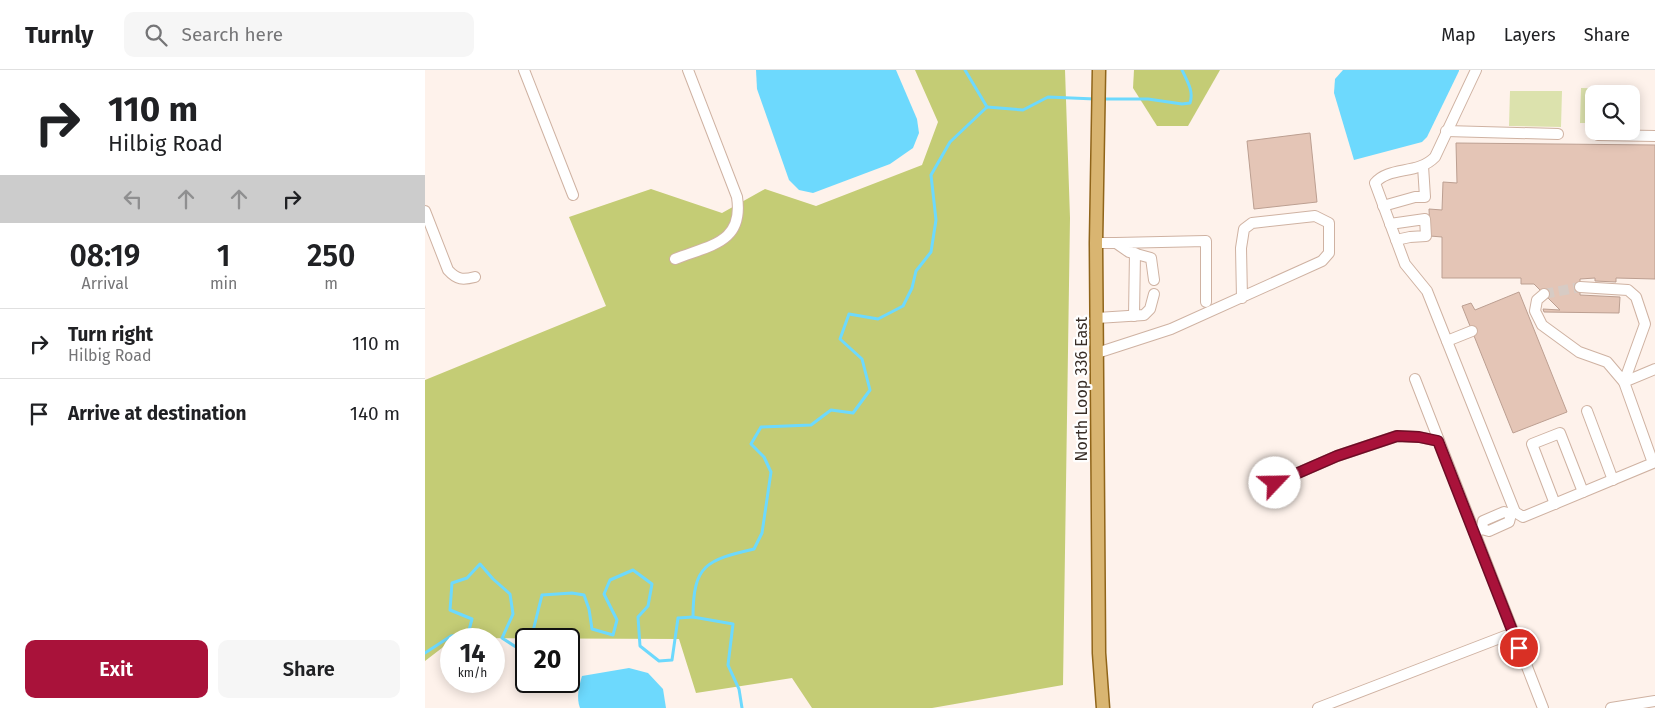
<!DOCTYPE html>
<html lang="en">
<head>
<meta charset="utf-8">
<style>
  body { margin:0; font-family:"Fira Sans",sans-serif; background:#f6f6f6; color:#202124; height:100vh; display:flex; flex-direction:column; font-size:19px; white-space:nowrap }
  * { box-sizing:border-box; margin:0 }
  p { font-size:16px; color:#757577 }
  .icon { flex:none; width:28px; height:28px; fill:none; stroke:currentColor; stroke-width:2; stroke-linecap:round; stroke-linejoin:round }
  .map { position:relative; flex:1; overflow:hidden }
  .panel { display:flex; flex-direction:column; background:#fff; width:425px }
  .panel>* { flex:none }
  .guide { background:#fff; color:#202124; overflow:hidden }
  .tools { position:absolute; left:1160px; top:15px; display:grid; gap:10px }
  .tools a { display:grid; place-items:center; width:55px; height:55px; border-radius:10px; background:#fff; box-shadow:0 2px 12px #0003; font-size:25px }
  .speed { position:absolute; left:15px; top:558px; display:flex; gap:10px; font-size:25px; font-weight:700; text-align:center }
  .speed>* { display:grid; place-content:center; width:65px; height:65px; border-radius:50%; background:#fff; box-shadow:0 2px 12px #0003; line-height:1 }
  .speed small { font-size:12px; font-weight:400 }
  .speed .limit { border:2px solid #111; border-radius:8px; background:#fff; color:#111 }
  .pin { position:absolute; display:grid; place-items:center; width:42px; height:42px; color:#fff; margin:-21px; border:2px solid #fff; border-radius:50%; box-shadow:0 1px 5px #0007 }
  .me { position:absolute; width:55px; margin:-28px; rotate:66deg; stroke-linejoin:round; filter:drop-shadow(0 0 4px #0008) }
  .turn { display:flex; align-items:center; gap:18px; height:105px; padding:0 25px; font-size:22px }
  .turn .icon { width:65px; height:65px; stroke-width:2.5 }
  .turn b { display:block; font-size:35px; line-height:42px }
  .lanes { display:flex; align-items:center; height:48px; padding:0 25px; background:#0003; justify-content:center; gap:25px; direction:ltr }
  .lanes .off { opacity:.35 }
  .eta { display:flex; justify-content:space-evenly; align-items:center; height:85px; text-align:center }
  .eta b { font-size:30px; font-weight:600; line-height:35px }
  .primary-button { display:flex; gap:10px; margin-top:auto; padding:10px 25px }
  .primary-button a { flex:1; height:58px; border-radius:10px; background:#a9123a; color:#fff; font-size:20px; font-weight:600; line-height:58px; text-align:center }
  .primary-button a+a { background:#f6f6f6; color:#202124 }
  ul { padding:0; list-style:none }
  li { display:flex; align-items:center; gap:15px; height:70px; padding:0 25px; border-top:1px solid #e0e0e0 }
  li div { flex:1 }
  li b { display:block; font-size:19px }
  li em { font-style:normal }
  header { display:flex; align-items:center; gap:30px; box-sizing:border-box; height:70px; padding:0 25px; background:#fff; border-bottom:1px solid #e0e0e0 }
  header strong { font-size:24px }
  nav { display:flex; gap:28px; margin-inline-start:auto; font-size:18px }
  .search { width:350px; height:45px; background:#f6f6f6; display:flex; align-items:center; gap:12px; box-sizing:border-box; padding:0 18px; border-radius:10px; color:#757577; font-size:19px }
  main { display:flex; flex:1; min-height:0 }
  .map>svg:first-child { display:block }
</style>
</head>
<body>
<header>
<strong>Turnly</strong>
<div class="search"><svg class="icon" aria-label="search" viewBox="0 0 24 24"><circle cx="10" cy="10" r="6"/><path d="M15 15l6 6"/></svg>Search here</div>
<nav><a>Map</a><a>Layers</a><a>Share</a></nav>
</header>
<main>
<section class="panel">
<div class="guide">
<div class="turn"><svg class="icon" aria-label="right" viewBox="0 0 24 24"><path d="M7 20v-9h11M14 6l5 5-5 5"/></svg><div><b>110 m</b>Hilbig Road</div></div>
<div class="lanes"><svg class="icon off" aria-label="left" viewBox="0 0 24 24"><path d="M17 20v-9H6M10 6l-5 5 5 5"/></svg><svg class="icon off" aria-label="ahead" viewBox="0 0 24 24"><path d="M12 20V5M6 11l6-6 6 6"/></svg><svg class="icon off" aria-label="ahead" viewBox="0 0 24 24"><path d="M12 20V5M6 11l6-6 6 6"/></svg><svg class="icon" aria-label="right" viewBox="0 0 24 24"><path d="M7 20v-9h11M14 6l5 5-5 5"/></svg></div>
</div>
<div class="eta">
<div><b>08:19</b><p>Arrival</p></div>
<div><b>1</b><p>min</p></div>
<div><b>250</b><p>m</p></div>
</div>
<ul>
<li><svg class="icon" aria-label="right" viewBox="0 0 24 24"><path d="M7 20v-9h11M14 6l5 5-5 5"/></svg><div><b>Turn right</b><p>Hilbig Road</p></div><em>110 m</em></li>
<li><svg class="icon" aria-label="arrive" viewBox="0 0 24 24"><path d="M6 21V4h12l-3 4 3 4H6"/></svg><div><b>Arrive at destination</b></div><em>140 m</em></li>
</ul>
<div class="primary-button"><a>Exit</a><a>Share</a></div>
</section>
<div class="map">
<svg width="1230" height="638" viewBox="0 0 1230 638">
  <rect width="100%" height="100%" fill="#fef2eb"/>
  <g fill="#dce2ad">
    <path d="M1156 18 1208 19V54H1206V24H1169V53H1155Z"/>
    <path d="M1085 21H1137L1136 57 1084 56Z"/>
  </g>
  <g fill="#c4cc75">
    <path d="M490 0H640L645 148 638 615 507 638H387L367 608 271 623 254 569 30 568 26 569V571L0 591V310L181 236 144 147 226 119 297 143 340 119 391 136 497 95 513 52Z"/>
    <path d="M709 0H795L763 56H732L708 18Z"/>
  </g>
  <g fill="#6dd9fd">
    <path d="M331 0H471L492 49 494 63 488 78 465 94 388 123 374 120 364 110 332 19Z"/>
    <path d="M918 0H1034V1L1002 67 997 72 929 90 909 23 910 9Z"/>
    <path d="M204 598 223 603 238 619 241 638H155C151 628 154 616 157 606Z"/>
  </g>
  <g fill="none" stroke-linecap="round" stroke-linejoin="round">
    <g stroke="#6dd9fd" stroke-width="3">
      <path d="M540 0 562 37"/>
      <path d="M677 29H723L757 34 765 33C769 21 762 11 757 0"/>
      <path d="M562 37 598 40 623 27 670 29"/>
      <path d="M106 569 117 525 147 523 159 525 164 539 167 559 188 565 192 550 179 524 185 510 208 500 227 514 223 536 213 547 215 576 234 591 247 590 253 548 268 547"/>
      <path d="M0 583 26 566 43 564 47 549 25 540 27 513 42 508 55 494 68 509 85 524 88 544 77 568 91 577 101 576"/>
      <path d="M317 638 314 619 303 595 308 554 268 547C268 494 282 490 329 479L337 463 346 402 339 387 326 374 336 357 386 355 406 340 428 343 445 320 437 289 415 269 424 244 453 249 478 236 487 218 491 201 506 182 511 150 506 105 525 72 562 37"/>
    </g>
  </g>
  <g fill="#e4c5b6" stroke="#bc9f91">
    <path d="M885 63 892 132 829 139 822 71Z"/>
    <path d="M1031 73 1230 75V209L1191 208V212L1170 211V208L1155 209V225L1195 227 1194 243 1119 242 1118 239 1135 240 1109 214H1096V208H1017V167L1005 166 1004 139 1017 140 1018 112 1032 113Z"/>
    <path d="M1094 222 1142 342 1088 363 1037 236 1046 233 1050 240Z"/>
  </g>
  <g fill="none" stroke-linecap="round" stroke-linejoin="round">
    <path stroke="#d7cbc4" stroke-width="10" stroke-dasharray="10 5" stroke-linecap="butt" d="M1119 224 1155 217"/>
    <g stroke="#cfb2a2" stroke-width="12">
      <g id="minor">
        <path d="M99 0 148 125"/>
        <path d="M1051 0 1010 87C993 105 964 96 950 113L980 194 1002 221 1090 442 1098 447 1228 393 1199 312 1230 299"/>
        <path d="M1021 61 1133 64"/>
        <path d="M1173 65 1230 66"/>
        <path d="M958 136 990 127H1000L998 96"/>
        <path d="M0 141 23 200C32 210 38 210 50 207"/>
        <path d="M965 154 1000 149 1001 166 985 167 971 170"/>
        <path d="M671 173H691"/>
        <path d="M250 189C285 175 319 173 312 127L263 0"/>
        <path d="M729 210 726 188 704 182 691 173 781 171V232"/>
        <path d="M1119 224 1112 230 1110 241 1117 255 1154 282 1182 292 1199 312 1220 254 1211 227 1203 220 1155 217"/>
        <path d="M709 246 710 183"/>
        <path d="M672 248 719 245 725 239 729 224"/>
        <path d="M1022 271 1047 261"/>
        <path d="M672 283 746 259 897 191 904 183V153L890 146 827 153 819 159 816 178 817 228"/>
        <path d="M990 309 1118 638"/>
        <path d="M1162 341 1188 410"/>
        <path d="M850 413 912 386 972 366 994 367 1013 371"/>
        <path d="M1130 434 1107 374 1135 363 1158 422"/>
        <path d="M1057 459 1058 451 1079 442 1086 444 1090 442"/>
        <path d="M1049 462 1057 459 1064 461 1084 452 1086 444"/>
        <path d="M893 638 1088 563"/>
        <path d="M1186 638 1230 631"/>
      </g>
    </g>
    <g stroke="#90651a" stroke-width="15">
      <path id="major" d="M674 0 671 173 674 583 678 638"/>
    </g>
    <use href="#minor" stroke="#fff" stroke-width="10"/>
    <use href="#major" stroke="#d9b571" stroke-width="12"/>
  </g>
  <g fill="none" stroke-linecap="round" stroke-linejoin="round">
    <g stroke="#6e0c26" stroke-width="12">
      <path id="route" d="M850 413 912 386 972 366 994 367 1013 371 1094 578"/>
    </g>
    <use href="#route" stroke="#a9123a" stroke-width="9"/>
  </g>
  <g text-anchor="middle" stroke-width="4.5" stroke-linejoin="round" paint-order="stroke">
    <g font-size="16" fill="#392e27" stroke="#fff">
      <text transform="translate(656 319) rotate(-90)" y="6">North Loop 336 East</text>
    </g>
  </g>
</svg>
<div class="tools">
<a><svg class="icon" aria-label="search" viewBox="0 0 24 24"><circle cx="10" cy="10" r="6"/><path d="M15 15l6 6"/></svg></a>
</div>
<div class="speed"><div>14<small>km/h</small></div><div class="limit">20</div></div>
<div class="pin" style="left:1094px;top:578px;background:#d93025"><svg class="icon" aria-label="arrive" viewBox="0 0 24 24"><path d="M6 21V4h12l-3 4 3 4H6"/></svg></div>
<svg class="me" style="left:850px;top:413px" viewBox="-20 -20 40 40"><circle r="19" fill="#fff"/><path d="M0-13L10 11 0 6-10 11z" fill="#a9123a"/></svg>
</div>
</main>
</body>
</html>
